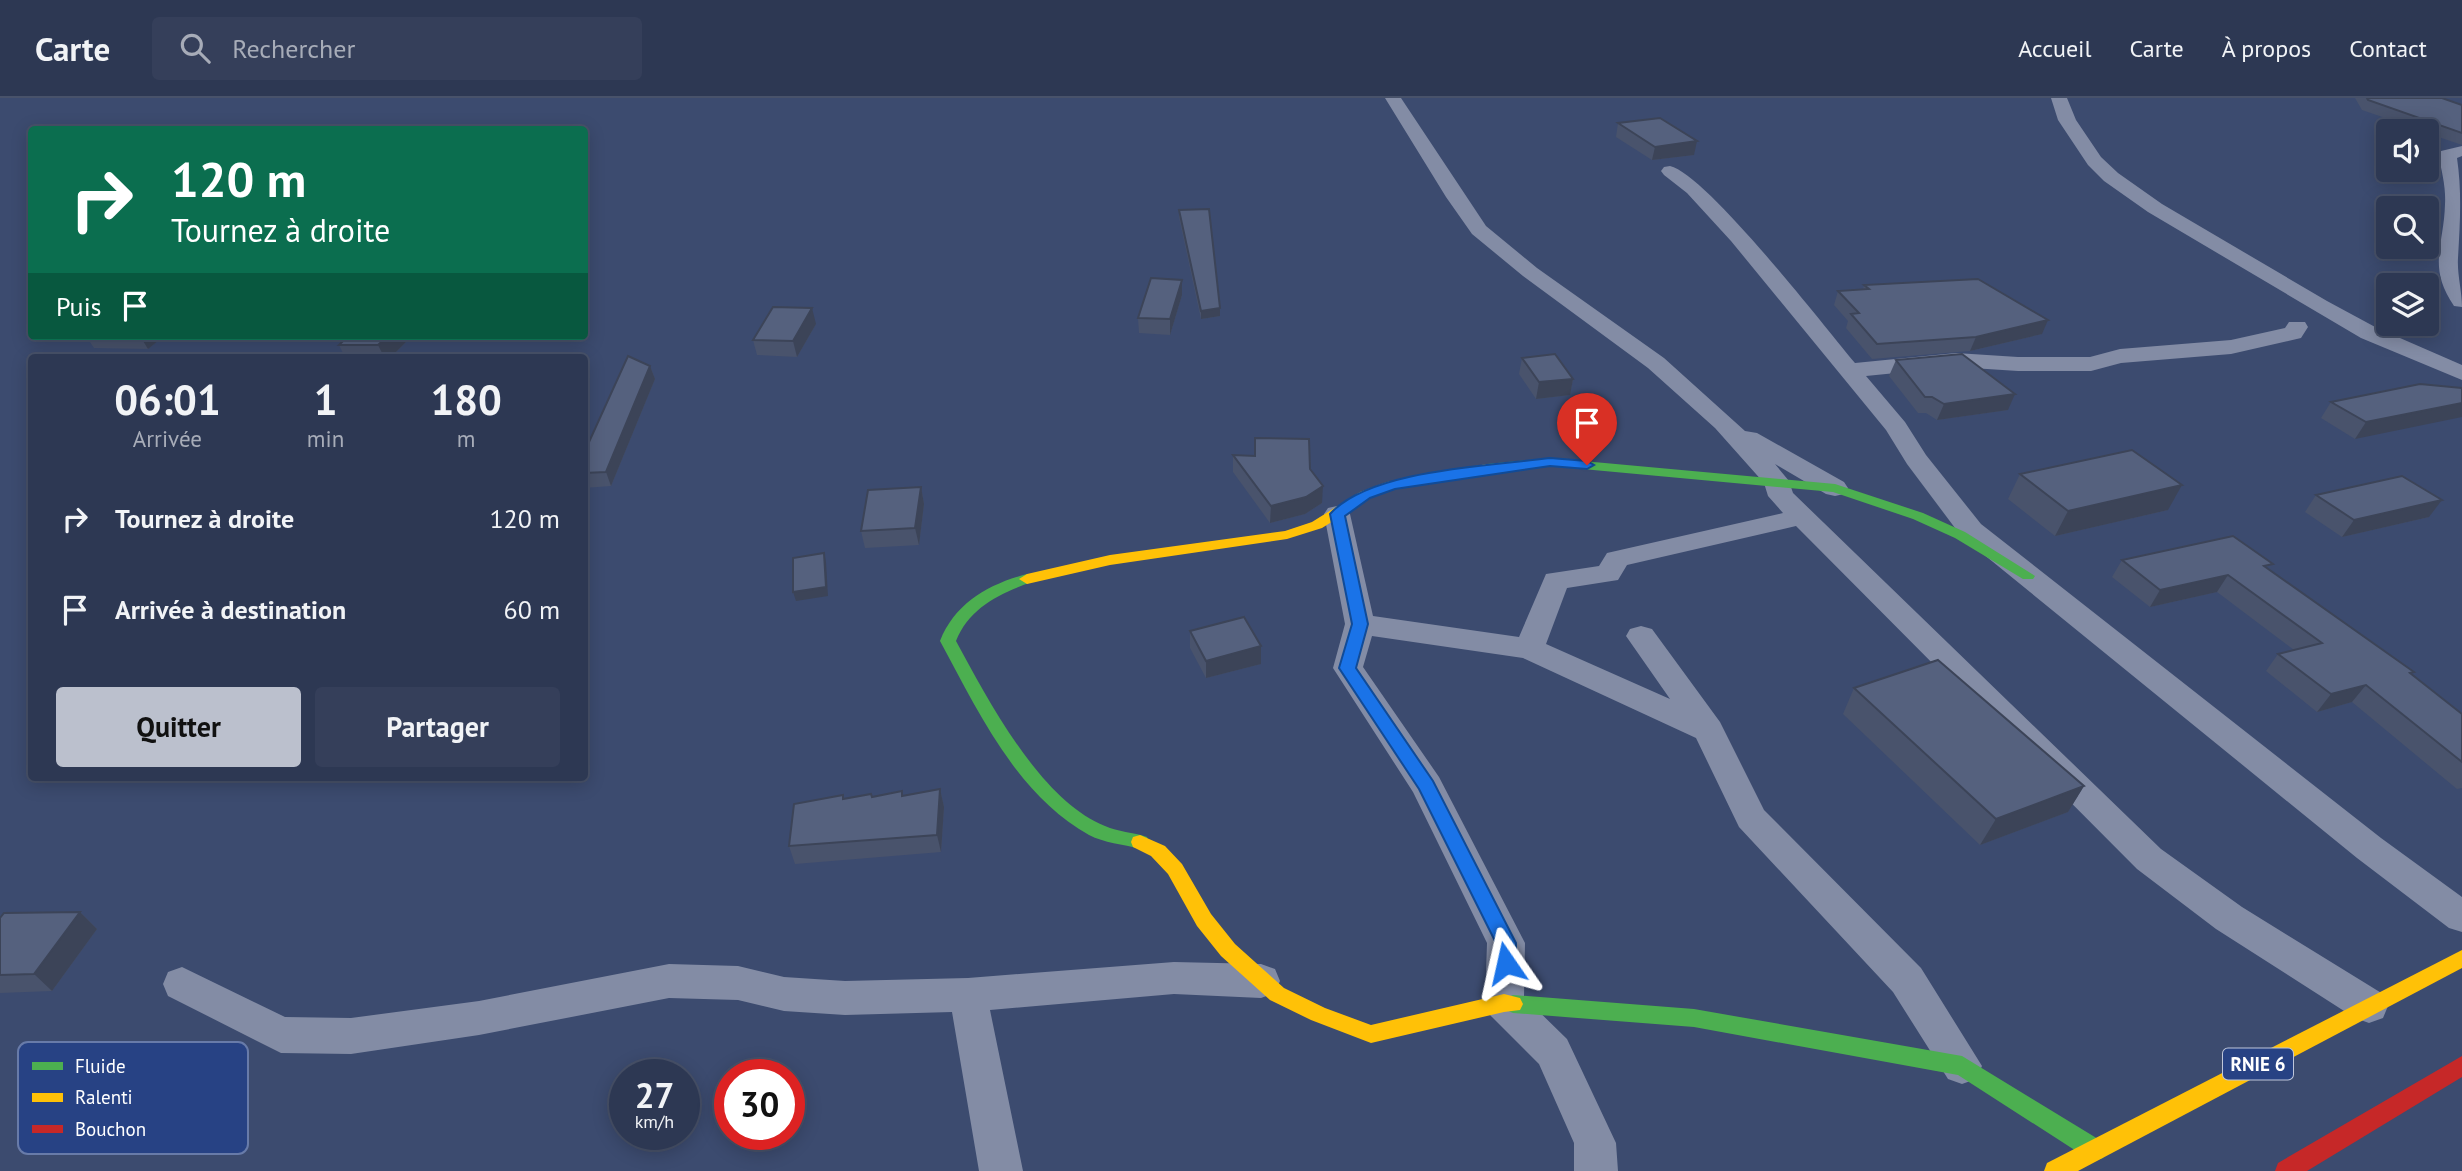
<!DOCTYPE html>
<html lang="fr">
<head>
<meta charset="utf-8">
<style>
  body { margin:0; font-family:"PT Sans",sans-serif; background:#353f5a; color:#f1f3f6; height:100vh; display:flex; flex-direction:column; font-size:26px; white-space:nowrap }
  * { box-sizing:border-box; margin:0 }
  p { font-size:23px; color:#a7acb8 }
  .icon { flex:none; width:38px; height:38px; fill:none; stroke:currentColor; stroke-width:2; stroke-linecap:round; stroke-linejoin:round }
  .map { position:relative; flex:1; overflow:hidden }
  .sheet { position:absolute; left:28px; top:256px; width:560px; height:427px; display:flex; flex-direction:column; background:#2d3853; border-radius:7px; box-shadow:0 4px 18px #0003,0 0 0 2px #48526a }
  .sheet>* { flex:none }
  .guide { position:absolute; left:28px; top:28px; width:560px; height:214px; border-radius:7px; box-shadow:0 4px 18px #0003,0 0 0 2px #48526a; background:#0b6e4f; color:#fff; overflow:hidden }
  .fabs { position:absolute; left:2376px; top:21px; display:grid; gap:14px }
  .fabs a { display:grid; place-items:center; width:63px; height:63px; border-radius:7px; background:#2d3853; box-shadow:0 4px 18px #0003,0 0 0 2px #48526a; font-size:35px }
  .speed { position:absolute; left:609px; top:961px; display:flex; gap:14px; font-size:35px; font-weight:700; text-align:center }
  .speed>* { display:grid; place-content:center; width:91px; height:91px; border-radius:50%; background:#2d3853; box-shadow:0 4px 18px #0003,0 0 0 2px #48526a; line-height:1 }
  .speed small { font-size:18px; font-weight:400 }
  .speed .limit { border:10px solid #d22; background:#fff; color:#111 }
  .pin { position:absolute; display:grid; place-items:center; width:60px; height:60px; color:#fff; margin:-72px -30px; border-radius:50% 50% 50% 0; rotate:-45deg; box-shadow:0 0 7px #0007 }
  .pin .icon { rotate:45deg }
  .me { position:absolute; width:77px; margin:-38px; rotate:349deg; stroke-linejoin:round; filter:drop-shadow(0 0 5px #0008) }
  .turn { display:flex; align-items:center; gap:24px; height:147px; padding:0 28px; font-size:32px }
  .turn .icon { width:91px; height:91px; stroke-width:2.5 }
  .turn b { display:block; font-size:49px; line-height:60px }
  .then { display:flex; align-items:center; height:66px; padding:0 28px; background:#0003; gap:14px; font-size:26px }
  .eta { display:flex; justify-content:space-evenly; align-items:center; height:119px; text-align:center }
  .eta b { font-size:42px; font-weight:700; line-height:49px }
  .action { display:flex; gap:14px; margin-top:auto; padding:14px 28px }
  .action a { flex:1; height:80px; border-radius:7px; background:#bbc0cd; color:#111; font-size:28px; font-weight:700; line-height:80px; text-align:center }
  .action a+a { background:#353f5a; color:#f1f3f6 }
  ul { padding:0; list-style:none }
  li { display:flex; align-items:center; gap:21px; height:91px; padding:0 28px }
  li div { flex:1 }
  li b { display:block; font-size:26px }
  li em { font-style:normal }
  header { display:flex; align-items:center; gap:42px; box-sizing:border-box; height:98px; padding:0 35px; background:#2d3853; border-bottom:2px solid #48526a }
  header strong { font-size:33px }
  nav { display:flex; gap:38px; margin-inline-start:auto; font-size:24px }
  .search { width:490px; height:63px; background:#353f5a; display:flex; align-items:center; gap:18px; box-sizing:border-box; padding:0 24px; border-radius:7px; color:#a7acb8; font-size:26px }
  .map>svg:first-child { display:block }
</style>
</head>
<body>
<header>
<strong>Carte</strong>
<div class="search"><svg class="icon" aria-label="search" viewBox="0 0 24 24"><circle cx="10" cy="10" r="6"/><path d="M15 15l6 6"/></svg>Rechercher</div>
<nav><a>Accueil</a><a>Carte</a><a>À propos</a><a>Contact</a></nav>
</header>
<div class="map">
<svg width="2462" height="1073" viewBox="0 0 2462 1073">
  <rect width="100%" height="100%" fill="#3c4b6f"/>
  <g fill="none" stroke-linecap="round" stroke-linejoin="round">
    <g fill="#838ca5" fill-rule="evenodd">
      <path d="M1385 0H1401L1486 128 1537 170 1664 260 1745 333 1757 335 1844 384 1848 390 1844 396 1835 398 1826 396 1775 366 1789 383 1793 395 2161 751 2242 809 2383 896 2388 908 2383 920 2369 925 2355 920 2216 831 2137 771 1796 428 1627 467 1618 482 1567 490 1546 546 1670 601 1626 538 1630 531 1641 528 1652 531 1720 624 1764 712 1921 870 1982 968 1976 981 1962 986 1948 981 1893 894 1739 729 1696 640 1523 560 1372 538 1363 569 1439 679 1525 845 1524 899 1567 941 1616 1045 1618 1073H1574V1045L1539 966 1490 917 1485 905 1487 845 1413 694 1333 570 1345 526 1324 416 1328 410 1337 408 1346 410 1350 416 1373 518 1519 539 1546 476 1599 468 1607 455 1783 415 1768 398 1764 385 1715 330 1648 270 1523 178 1472 136 1446 99Z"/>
      <path d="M2051 0H2067L2076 22 2101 59 2118 75 2162 106 2327 203 2377 230 2462 267V282L2361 240 2148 114 2104 83 2088 67 2058 22Z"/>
      <path d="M2462 48V58L2457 60C2462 94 2460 125 2458 160 2457 176 2462 193 2462 209L2454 208C2427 168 2444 148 2445 106 2446 90 2442 73 2438 57L2441 53Z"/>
      <path d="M1670 68C1707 77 1824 228 1855 265L1956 255 2018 259H2090L2120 251 2231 242 2285 230 2289 224H2305L2308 229 2301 240 2231 256 2121 265 2091 273H2018L1956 269 1866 278 1905 324 1926 357 1981 426 2381 740 2462 799V834L2449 830 2357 760 1961 438 1907 366 1886 332 1731 143 1687 95 1664 77 1661 73 1664 69Z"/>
      <path d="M1174 864 1261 866 1275 871 1280 883 1275 895 1261 900 1174 896 990 912 1023 1073H979L952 914 845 917 784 913 738 902 669 900 479 937 351 956 281 955 168 898 163 886 168 874 182 869 285 919 351 920 479 903 669 866 738 868 784 879 845 883 968 880Z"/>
    </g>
    <g fill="#4caf50" fill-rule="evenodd">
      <path d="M1550 360 1835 386 1923 415 1965 434 2035 478 2033 481H2023L1955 440 1913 421 1833 394 1550 368 1487 374 1480 370 1487 366Z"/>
      <path d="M1027 476 1032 478 1035 481 1032 484C1000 495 969 510 956 543 988 602 1040 702 1105 728 1118 734 1133 734 1147 739L1149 744 1147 749 1140 751C1123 746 1104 745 1089 737 1016 696 978 613 940 543 955 505 989 486 1027 476Z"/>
      <path d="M1513 897 1694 911 1962 958 2103 1044 2106 1052 2103 1060 2095 1063 2087 1060 1958 977 1694 929 1513 915 1506 912 1503 906 1506 900Z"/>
    </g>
    <g fill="#ffc107" fill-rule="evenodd">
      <path d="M1487 366 1494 370 1492 373 1395 391 1370 400 1322 430 1287 441 1110 467 1027 486 1019 481 1027 476 1110 457 1285 433 1312 424 1360 394 1387 384Z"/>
      <path d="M1140 737 1165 748 1182 766 1211 816 1235 846 1284 890 1325 910 1371 927 1504 896 1520 900 1523 906 1520 912 1504 914 1371 945 1311 922 1270 902 1221 858 1197 828 1168 776 1151 758 1133 749 1131 744 1133 739Z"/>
      <path d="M2462 852V870L2078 1073H2044L2047 1065Z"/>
    </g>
    <path fill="#c62828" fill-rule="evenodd" d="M2462 958V979L2307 1073H2275L2278 1065Z"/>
  </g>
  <g fill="#49536c">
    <path d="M2355 0H2442L2462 7V47L2427 35V33H2423L2362 12Z"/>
    <path d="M1618 25 1694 57 1652 62 1616 39Z"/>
    <path d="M1179 112 1220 218 1201 221 1179 119Z"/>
    <path d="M1864 187 2042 236 1970 253 1872 261 1846 230 1848 223 1834 207 1838 193 1863 192Z"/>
    <path d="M1182 197 1170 237 1139 235 1138 220Z"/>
    <path d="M816 226 797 259 757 257 753 242Z"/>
    <path d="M86 238H164L148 251 94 250Z"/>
    <path d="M412 238 391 259H345L339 247Z"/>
    <path d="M1522 260 1573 281 1570 297 1536 301 1519 276Z"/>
    <path d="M1896 262 2008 312 1937 322 1926 315H1918L1889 278Z"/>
    <path d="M650 268 655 281 611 388 584 390V355Z"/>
    <path d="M2462 290 2355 341 2321 320 2331 304Z"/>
    <path d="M1233 357 1310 371 1322 405 1305 416 1270 425 1233 374Z"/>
    <path d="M2020 376 2168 412 2055 438 2008 401Z"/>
    <path d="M921 389 924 406 919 447 865 450 861 433Z"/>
    <path d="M2316 397 2429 419 2342 439 2305 414Z"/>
    <path d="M2122 462 2269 472 2412 577 2462 616V690L2457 691 2352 604 2317 614 2266 573 2278 556 2294 552 2217 494 2150 509 2112 479Z"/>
    <path d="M1190 533 1261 548V566L1206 580 1190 550Z"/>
    <path d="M1854 590 2084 688 2068 714 1980 747 1843 616Z"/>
    <path d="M940 691 944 709 941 754 795 766 789 748 844 701 903 698Z"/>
    <path d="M80 814 97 831 52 893 0 895V820Z"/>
  </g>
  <g fill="#3c4458">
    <path d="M1697 43 1694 57 1652 62 1655 49Z"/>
    <path d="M1182 182V197L1170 237V221Z"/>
    <path d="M812 210 816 226 797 259 793 243Z"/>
    <path d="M1220 210V218L1201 221V213Z"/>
    <path d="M2048 222 2042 236 1970 253 1976 239Z"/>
    <path d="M140 238H164L148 251Z"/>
    <path d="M388 238H412L391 259H384L378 247Z"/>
    <path d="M650 268 655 281 611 388 606 374Z"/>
    <path d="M1573 281 1570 297 1536 301 1539 284Z"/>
    <path d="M2015 296 2008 312 1937 322 1944 306Z"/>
    <path d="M2462 305V319L2355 341 2366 324Z"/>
    <path d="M2182 387 2168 412 2055 438 2068 413Z"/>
    <path d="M1323 388 1322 405 1305 416 1270 425 1271 408Z"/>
    <path d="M921 389 924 406 919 447 915 430Z"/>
    <path d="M2442 402 2429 419 2342 439 2354 422Z"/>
    <path d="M824 455 826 464 828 498 796 503 793 494Z"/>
    <path d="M2228 477 2217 494 2150 509 2160 492Z"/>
    <path d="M1261 548V566L1206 580V563Z"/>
    <path d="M2366 587 2352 604 2317 614 2331 596Z"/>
    <path d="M2084 688 2068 714 1980 747 1996 721Z"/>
    <path d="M940 691 944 709 941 754 937 737Z"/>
    <path d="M80 814 97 831 52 893 34 876Z"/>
  </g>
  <g fill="#55617e" stroke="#3c4458" stroke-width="2">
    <path d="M2367 0H2442L2462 7V35L2368 2Z"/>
    <path d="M1660 20 1697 43 1655 49 1618 25Z"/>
    <path d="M1209 111 1220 210 1201 213 1179 112Z"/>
    <path d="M1151 180 1182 182 1170 221 1138 220Z"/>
    <path d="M1978 181 2048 222 1976 239 1877 246 1851 216 1859 215 1838 193 1869 191 1864 187Z"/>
    <path d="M773 209 812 210 793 243 753 242Z"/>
    <path d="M348 238H388L378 247H339Z"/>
    <path d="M1555 256 1573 281 1539 284 1522 260Z"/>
    <path d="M1962 256 2015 296 1944 306 1932 299H1925L1896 262Z"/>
    <path d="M628 258 650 268 606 374 584 375V355Z"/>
    <path d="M2420 286 2462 290V305L2366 324 2331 304Z"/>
    <path d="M1255 340 1309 341 1310 371 1323 388 1306 399 1271 408 1233 357 1255 358Z"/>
    <path d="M2132 352 2182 387 2068 413 2020 376Z"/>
    <path d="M2402 378 2442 402 2354 422 2316 397Z"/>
    <path d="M921 389 915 430 861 433 868 392Z"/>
    <path d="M2233 438 2273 466 2264 468 2414 574 2410 575 2462 616V664L2366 587 2331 596 2278 556 2322 545 2228 477 2160 492 2122 462Z"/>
    <path d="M824 455 826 489 793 494V460Z"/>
    <path d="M1244 519 1261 548 1206 563 1190 533Z"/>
    <path d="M1938 562 2084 688 1996 721 1854 590Z"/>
    <path d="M940 691 937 737 789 748 794 706 843 697V701L871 696 872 699 902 693V698Z"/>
    <path d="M80 814 34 876 0 877V820L4 815Z"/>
  </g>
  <path fill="#1a73e8" stroke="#114b97" stroke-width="2" d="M1550 360 1587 363 1594 367 1587 371 1550 368 1395 391 1370 400 1345 418 1368 526 1356 570 1433 683 1516 845V865L1513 871 1506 874 1498 871 1495 865 1496 845 1419 691 1339 570 1352 526 1330 416C1370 371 1491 368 1550 360Z"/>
  <g text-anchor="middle" stroke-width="7" stroke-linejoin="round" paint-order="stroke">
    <rect fill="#274284" stroke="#bec6da" stroke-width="2" x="2223" y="950.5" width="70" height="31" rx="5"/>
    <g font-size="19" font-weight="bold" fill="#fff">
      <text x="2258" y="973">RNIE 6</text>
    </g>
  </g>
  <rect x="18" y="944" width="230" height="112" rx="10" fill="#274284" stroke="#687ba9" stroke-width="2"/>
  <rect x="32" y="964" width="31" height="8" fill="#4caf50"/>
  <rect x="32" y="995" width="31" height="9" fill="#ffc107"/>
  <rect x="32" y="1027" width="31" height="8" fill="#c62828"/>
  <g font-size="19" fill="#fff">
    <text x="75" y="975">Fluide</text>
    <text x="75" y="1006">Ralenti</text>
    <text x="75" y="1038">Bouchon</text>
  </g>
</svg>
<div class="fabs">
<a><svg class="icon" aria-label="sound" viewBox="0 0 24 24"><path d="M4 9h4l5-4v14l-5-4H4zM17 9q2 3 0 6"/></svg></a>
<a><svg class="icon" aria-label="search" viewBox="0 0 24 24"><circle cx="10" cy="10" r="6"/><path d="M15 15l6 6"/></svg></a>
<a><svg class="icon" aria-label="layers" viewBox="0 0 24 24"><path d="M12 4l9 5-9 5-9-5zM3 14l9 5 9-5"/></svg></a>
</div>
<div class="speed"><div>27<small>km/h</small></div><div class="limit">30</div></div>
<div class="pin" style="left:1587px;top:367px;background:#d93025"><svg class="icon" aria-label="arrive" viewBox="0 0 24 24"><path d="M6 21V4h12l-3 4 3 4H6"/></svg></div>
<svg class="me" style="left:1506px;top:865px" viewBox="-20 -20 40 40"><path d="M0-17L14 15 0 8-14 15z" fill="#1a73e8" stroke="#fff" stroke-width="4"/></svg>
<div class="guide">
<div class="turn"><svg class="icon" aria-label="right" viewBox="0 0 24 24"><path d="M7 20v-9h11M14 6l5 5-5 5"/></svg><div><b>120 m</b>Tournez à droite</div></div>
<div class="then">Puis<svg class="icon" aria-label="arrive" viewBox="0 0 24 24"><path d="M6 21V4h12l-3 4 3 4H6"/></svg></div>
</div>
<section class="sheet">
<div class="eta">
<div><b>06:01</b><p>Arrivée</p></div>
<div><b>1</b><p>min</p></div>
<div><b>180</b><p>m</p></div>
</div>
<ul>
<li><svg class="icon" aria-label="right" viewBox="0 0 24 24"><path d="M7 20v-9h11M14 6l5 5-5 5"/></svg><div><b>Tournez à droite</b></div><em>120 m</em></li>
<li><svg class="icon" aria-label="arrive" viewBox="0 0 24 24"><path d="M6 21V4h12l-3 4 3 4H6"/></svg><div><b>Arrivée à destination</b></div><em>60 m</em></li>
</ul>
<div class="action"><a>Quitter</a><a>Partager</a></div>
</section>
</div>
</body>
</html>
